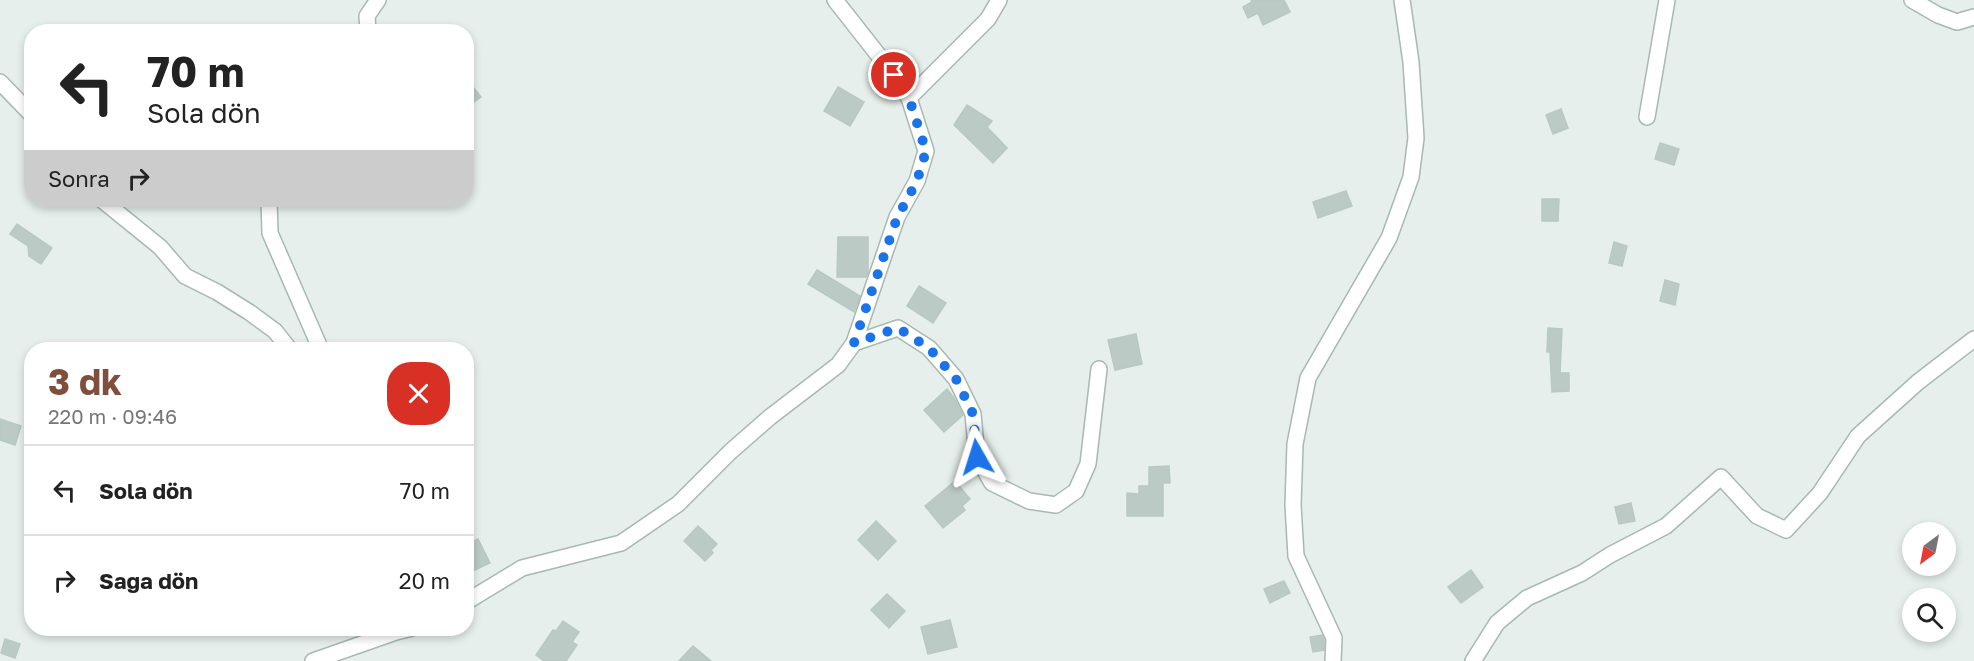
<!DOCTYPE html>
<html lang="tr">
<head>
<meta charset="utf-8">
<style>
  body { margin:0; font-family:"Golos Text",sans-serif; background:#f2f2f2; color:#222; height:100vh; display:flex; flex-direction:column; font-size:22px; white-space:nowrap }
  * { box-sizing:border-box; margin:0 }
  p { font-size:20px; color:#767676 }
  .icon { flex:none; width:33px; height:33px; fill:none; stroke:currentColor; stroke-width:2; stroke-linecap:round; stroke-linejoin:round }
  .map { position:relative; flex:1; overflow:hidden }
  .details { position:absolute; left:24px; top:342px; width:450px; height:294px; display:flex; flex-direction:column; background:#fff; border-radius:24px; box-shadow:0 3px 9px #0003 }
  .details>* { flex:none }
  .guide { position:absolute; left:24px; top:24px; width:450px; height:183px; border-radius:24px; box-shadow:0 3px 9px #0003; background:#fff; color:#222; overflow:hidden }
  .needle { width:39px; rotate:212deg }
  .controls { position:absolute; left:1902px; top:522px; display:grid; gap:12px }
  .controls a { display:grid; place-items:center; width:54px; height:54px; border-radius:50%; background:#fff; box-shadow:0 3px 9px #0003; font-size:30px }
  .pin { position:absolute; display:grid; place-items:center; width:51px; height:51px; color:#fff; margin:-26px; border:3px solid #fff; border-radius:50%; box-shadow:0 2px 6px #0007 }
  .me { position:absolute; width:66px; margin:-33px; rotate:354deg; stroke-linejoin:round; filter:drop-shadow(0 0 4px #0008) }
  .turn { display:flex; align-items:center; gap:21px; height:126px; padding:0 24px; font-size:27px }
  .turn .icon { width:78px; height:78px; stroke-width:2.5 }
  .turn b { display:block; font-size:42px; line-height:51px }
  .then { display:flex; align-items:center; height:57px; padding:0 24px; background:#0003; gap:12px; font-size:22px }
  .round { display:grid; place-items:center; flex:none; width:63px; height:63px; border-radius:24px; background:#f2f2f2 }
  .summary { display:flex; align-items:center; justify-content:space-between; height:102px; padding:0 24px }
  h1 { font-size:36px; font-weight:700; line-height:45px; color:#804e3d }
  ul { padding:0; list-style:none }
  li { display:flex; align-items:center; gap:18px; height:90px; padding:0 24px; border-top:2px solid #e0e0e0 }
  li div { flex:1 }
  li b { display:block; font-size:22px }
  li em { font-style:normal }
  .map>svg:first-child { display:block }
</style>
</head>
<body>
<div class="map">
<svg width="1974" height="661" viewBox="0 0 1974 661">
  <rect width="100%" height="100%" fill="#e6efeb"/>
  <g fill="#bbcac4" stroke="#b8c9c2" stroke-width="1.5">
    <path d="M1251 0H1284L1290 12 1263 25 1258 13 1248 18 1243 7 1252 2Z"/>
    <path d="M466 78 481 97 466 107Z"/>
    <path d="M838 87 864 102 850 126 824 111Z"/>
    <path d="M967 105 992 121 987 127 1007 148 993 163 954 125Z"/>
    <path d="M1561 109 1568 128 1553 134 1546 115Z"/>
    <path d="M1660 143 1679 149 1674 165 1655 159Z"/>
    <path d="M1346 191 1352 206 1318 218 1313 202Z"/>
    <path d="M1542 199H1559L1558 221H1542Z"/>
    <path d="M17 224 52 248 41 264 29 256 28 246 10 234Z"/>
    <path d="M838 237H868V272L866 277H837Z"/>
    <path d="M1614 242 1627 246 1622 266 1609 263Z"/>
    <path d="M817 270 860 296 854 312 808 284Z"/>
    <path d="M1665 280 1679 284 1675 305 1660 301Z"/>
    <path d="M919 286 946 303 933 323 907 306Z"/>
    <path d="M1548 328 1562 329 1560 373H1569V391L1552 392 1550 352H1547Z"/>
    <path d="M1136 334 1142 364 1115 370 1108 340Z"/>
    <path d="M947 389 954 398 963 415 944 432 924 410Z"/>
    <path d="M0 419 21 426 15 445 0 440Z"/>
    <path d="M1169 466 1170 483H1163V516H1127V493L1139 494V486H1149V467Z"/>
    <path d="M955 481 970 499 962 506 965 510 943 528 925 506Z"/>
    <path d="M1631 503 1635 521 1619 524 1615 507Z"/>
    <path d="M876 521 896 541 878 560 858 540Z"/>
    <path d="M698 526 717 544 711 550 713 553 705 561 684 541Z"/>
    <path d="M478 539 490 563 466 574V545Z"/>
    <path d="M1471 570 1483 587 1461 603 1448 587Z"/>
    <path d="M1284 581 1290 593 1270 603 1264 589Z"/>
    <path d="M887 594 905 611 889 628 871 610Z"/>
    <path d="M950 620 957 647 928 654 921 627Z"/>
    <path d="M563 621 579 632 572 642 577 645 566 661H544L536 655 553 630 556 631Z"/>
    <path d="M1322 635 1324 640V650L1313 652 1310 637Z"/>
    <path d="M5 639 20 644 15 658 1 653Z"/>
    <path d="M693 646 711 661H679Z"/>
  </g>
  <g fill="none" stroke-linecap="round" stroke-linejoin="round">
    <g stroke="#a8b8b2" stroke-width="18">
      <g id="minor">
        <path d="M1912 0 1938 15 1957 22 1974 17"/>
        <path d="M368 32 367 16 378 0"/>
        <path d="M0 82 32 115"/>
        <path d="M909 98 988 19 999 0"/>
        <path d="M1647 117 1667 0"/>
        <path d="M102 200 160 247 185 276 217 292 249 312 275 331 290 350"/>
        <path d="M269 200 270 233 321 350"/>
        <path d="M854 343 898 328 929 348 956 379 973 414 977 457 992 483 1029 501 1056 505 1076 491 1088 464 1099 369"/>
        <path d="M466 602 522 568 621 543 678 504 730 452 770 417 838 365 854 343 897 217 917 181 926 151 909 98 894 75 835 0"/>
        <path d="M313 661 396 632 412 628"/>
        <path d="M1333 661 1334 638 1296 556 1293 505 1295 444 1308 378 1389 238 1411 177 1416 138 1411 62 1402 0"/>
        <path d="M1473 661 1497 623 1527 598 1582 573 1610 555 1666 526 1721 477 1757 516 1786 530 1820 493 1858 436 1918 382 1974 339"/>
      </g>
    </g>
    <use href="#minor" stroke="#fff" stroke-width="15"/>
  </g>
  <g fill="none" stroke-linecap="round" stroke-linejoin="round">
    <path stroke="#1a73e8" stroke-width="10" stroke-dasharray="0 18" d="M894 75 909 98 926 151 917 181 897 218 854 343 898 328 929 348 956 379 973 414 977 457"/>
  </g>
</svg>
<div class="controls">
<a><svg class="needle" viewBox="-14 -14 28 28"><path d="M0-13l5 13h-10z" fill="#e53935"/><path d="M0 13l5-13h-10z" fill="#767676"/></svg></a>
<a><svg class="icon" aria-label="search" viewBox="0 0 24 24"><circle cx="10" cy="10" r="6"/><path d="M15 15l6 6"/></svg></a>
</div>
<div class="pin" style="left:894px;top:75px;background:#d93025"><svg class="icon" aria-label="arrive" viewBox="0 0 24 24"><path d="M6 21V4h12l-3 4 3 4H6"/></svg></div>
<svg class="me" style="left:977px;top:457px" viewBox="-20 -20 40 40"><path d="M0-17L14 15 0 8-14 15z" fill="#1a73e8" stroke="#fff" stroke-width="4"/></svg>
<div class="guide">
<div class="turn"><svg class="icon" aria-label="left" viewBox="0 0 24 24"><path d="M17 20v-9H6M10 6l-5 5 5 5"/></svg><div><b>70 m</b>Sola dön</div></div>
<div class="then">Sonra<svg class="icon" aria-label="right" viewBox="0 0 24 24"><path d="M7 20v-9h11M14 6l5 5-5 5"/></svg></div>
</div>
<section class="details">
<div class="summary"><div><h1>3 dk</h1><p>220 m · 09:46</p></div><a class="round" style="background:#d93025;color:#fff"><svg class="icon" aria-label="close" viewBox="0 0 24 24"><path d="M6 6l12 12M18 6L6 18"/></svg></a></div>
<ul>
<li><svg class="icon" aria-label="left" viewBox="0 0 24 24"><path d="M17 20v-9H6M10 6l-5 5 5 5"/></svg><div><b>Sola dön</b></div><em>70 m</em></li>
<li><svg class="icon" aria-label="right" viewBox="0 0 24 24"><path d="M7 20v-9h11M14 6l5 5-5 5"/></svg><div><b>Sağa dön</b></div><em>20 m</em></li>
</ul>
</section>
</div>
</body>
</html>
